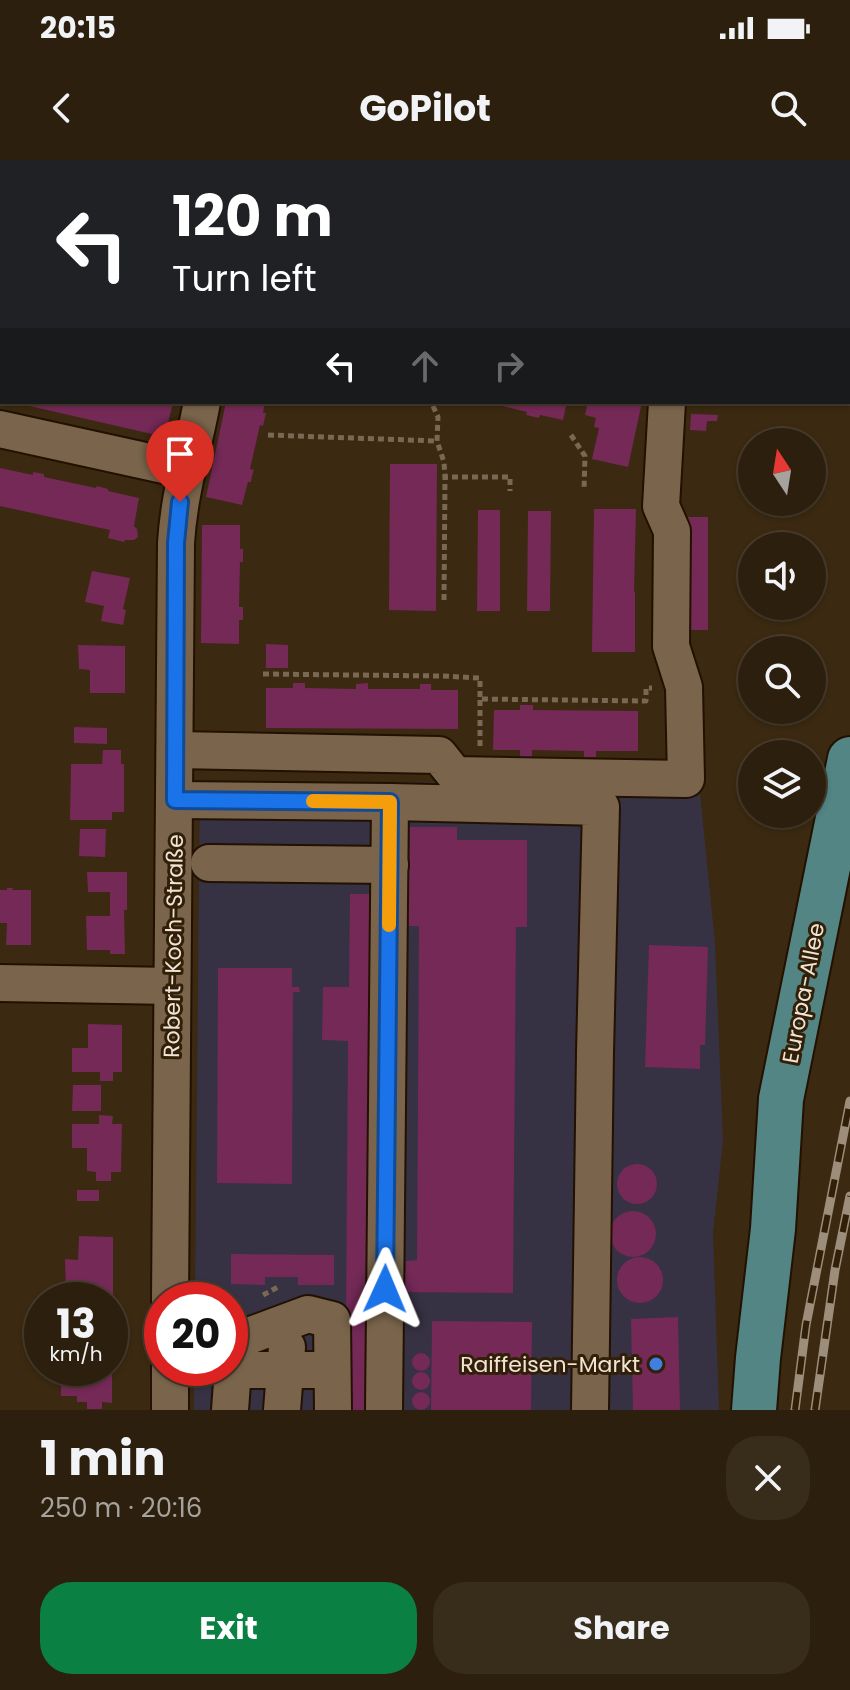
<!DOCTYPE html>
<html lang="en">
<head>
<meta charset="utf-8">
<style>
  body { margin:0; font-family:Poppins,sans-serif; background:#382c1b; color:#f1f3f6; height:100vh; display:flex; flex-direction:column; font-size:30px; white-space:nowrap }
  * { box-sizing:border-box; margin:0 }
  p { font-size:26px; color:#a6a29d }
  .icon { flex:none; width:44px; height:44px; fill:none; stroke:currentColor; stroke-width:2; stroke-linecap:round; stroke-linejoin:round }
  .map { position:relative; height:1250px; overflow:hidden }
  .details { display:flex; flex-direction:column; background:#2c1f0d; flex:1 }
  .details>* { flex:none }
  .top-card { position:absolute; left:0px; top:0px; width:850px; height:244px; box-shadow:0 2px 6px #0004,0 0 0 2px #483d2e; background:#202124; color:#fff; overflow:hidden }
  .needle { width:52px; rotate:348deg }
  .buttons { position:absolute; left:738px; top:268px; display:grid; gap:16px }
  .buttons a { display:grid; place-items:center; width:88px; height:88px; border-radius:50%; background:#2c1f0d; box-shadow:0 2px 6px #0004,0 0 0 2px #483d2e; font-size:40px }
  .speed { position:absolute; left:24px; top:1122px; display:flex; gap:16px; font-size:40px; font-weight:700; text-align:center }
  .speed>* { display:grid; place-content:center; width:104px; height:104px; border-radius:50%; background:#2c1f0d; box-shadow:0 2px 6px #0004,0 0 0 2px #483d2e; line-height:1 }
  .speed small { font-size:20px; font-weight:400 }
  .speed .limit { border:12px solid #d22; background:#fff; color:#111 }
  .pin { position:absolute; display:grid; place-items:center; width:68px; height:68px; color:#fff; margin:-82px -34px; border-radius:50% 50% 50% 0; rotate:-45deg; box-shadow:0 0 8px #0007 }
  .pin .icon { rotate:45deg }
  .me { position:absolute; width:88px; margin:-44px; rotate:1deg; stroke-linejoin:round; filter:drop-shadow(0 0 6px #0008) }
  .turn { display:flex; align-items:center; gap:28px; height:168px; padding:0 40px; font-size:36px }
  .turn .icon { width:104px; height:104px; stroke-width:2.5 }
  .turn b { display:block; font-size:56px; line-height:68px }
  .lanes { display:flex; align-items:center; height:76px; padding:0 40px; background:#0003; justify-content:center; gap:40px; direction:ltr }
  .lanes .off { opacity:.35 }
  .round { display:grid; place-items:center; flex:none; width:84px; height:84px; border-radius:32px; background:#382c1b }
  .head { display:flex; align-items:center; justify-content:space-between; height:136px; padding:0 40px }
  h1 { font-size:48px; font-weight:700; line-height:60px }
  .action { display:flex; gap:16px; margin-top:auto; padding:16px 40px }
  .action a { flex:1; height:92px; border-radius:32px; background:#0b8043; color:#fff; font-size:32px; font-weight:700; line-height:92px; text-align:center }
  .action a+a { background:#382c1b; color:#f1f3f6 }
  .status { display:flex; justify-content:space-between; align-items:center; height:56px; padding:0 40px; background:#2c1f0d; direction:ltr }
  .status svg { height:22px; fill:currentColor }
  header { display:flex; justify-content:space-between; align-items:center; height:104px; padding:0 40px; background:#2c1f0d; font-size:36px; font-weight:700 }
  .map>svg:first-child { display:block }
</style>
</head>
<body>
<div class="status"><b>20:15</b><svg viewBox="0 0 49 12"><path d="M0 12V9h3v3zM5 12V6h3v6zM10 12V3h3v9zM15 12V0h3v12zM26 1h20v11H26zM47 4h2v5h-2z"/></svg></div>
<header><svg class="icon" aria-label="back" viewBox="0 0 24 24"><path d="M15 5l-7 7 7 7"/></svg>GoPilot<svg class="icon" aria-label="search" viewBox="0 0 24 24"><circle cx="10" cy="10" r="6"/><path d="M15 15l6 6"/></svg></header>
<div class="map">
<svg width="850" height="1250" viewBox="0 0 850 1250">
  <rect width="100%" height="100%" fill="#3b2911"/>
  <path fill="#363243" d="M200 621 699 624 715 783 723 981 713 1073 719 1250H194V1208H230V1140H195Z"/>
  <g fill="#742957">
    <path d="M12 242H173L165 277Z"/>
    <path d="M226 242H265L263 253H266L263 266 260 265 250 309 254 310 252 316 251 322H248L242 345 206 337Z"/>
    <path d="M486 242H567L563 260 540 255 539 258 526 255 527 252Z"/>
    <path d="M588 242H642L628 307 592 299 599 268 594 267 596 258 585 255Z"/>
    <path d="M691 254 718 255 717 261H707L706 271 690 270Z"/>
    <path d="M390 304H437L436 451 389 450Z"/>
    <path d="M0 308 33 315V312L44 314V317L96 328 97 326 108 329V331L139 338 134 366 137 369 138 377 134 380H125L124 382 108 378 110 370 0 346Z"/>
    <path d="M594 349H636L634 431 635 432V492H592Z"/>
    <path d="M478 350H500V451H477Z"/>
    <path d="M528 351H551L550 451H527Z"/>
    <rect x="685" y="357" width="23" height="113"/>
    <path d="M202 365H240V389H243V402H240L239 447H243V460H239V484L201 483Z"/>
    <path d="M92 411 130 418 123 449 126 450 123 465 101 461 104 446 85 442Z"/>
    <path d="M266 484 288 485V508H266Z"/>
    <path d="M78 485 125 486V533H90V510L79 509Z"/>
    <path d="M293 523H305V528L356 529V524L368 523V529H420V524H431V530H458V569L266 568V528H293Z"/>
    <path d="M520 545H533V550L638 551V591H596V597H584V591L532 590V597H520V590H493L494 550H520Z"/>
    <path d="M74 567 107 568V584L74 583Z"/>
    <path d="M103 590H121V604H124V652H112V660H70L71 604H102Z"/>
    <path d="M410 667H457V680H527V767H516L513 1133 397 1132V1113H406V1101L417 1100 419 766H408Z"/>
    <path d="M80 669H106L105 697 79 696Z"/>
    <path d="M87 712H127V750H124L125 794H110V790H87L86 756H110V732H88Z"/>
    <path d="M7 728H13L12 730H31V785H6L7 763H0V730H7Z"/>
    <path d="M350 734H381L369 1250H349L346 1159 348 881 322 880 323 827H349Z"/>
    <path d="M649 785 708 787 705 885H700V909L645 907Z"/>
    <path d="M218 808H292V827H299L300 832H293L292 1024 217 1023Z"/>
    <path d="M88 864 122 865V912H113V921H100V912H72V888H88Z"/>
    <path d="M73 925H101V951H72Z"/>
    <path d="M99 955 113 956 112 964H122L121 1012H111V1021H96V1012L87 1011V988H72V964H99Z"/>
    <circle cx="637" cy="1024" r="20"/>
    <rect x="77" y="1030" width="22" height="11"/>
    <circle cx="633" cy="1074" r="23"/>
    <path d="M79 1076 113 1077V1136H93L92 1140H64V1133H66L65 1099 78 1100Z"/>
    <path d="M231 1094 334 1095V1125H298V1117H265V1125L231 1124Z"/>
    <circle cx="640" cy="1120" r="23"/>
    <path d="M678 1157 680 1250H633L631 1159Z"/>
    <path d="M432 1161 532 1162 531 1250H431Z"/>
    <circle cx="421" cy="1202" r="9"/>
    <path d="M77 1208H112V1243L102 1242V1249H87V1242H77V1236H61V1218H77Z"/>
    <circle cx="421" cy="1221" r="9"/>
    <circle cx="421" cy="1241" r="9"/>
  </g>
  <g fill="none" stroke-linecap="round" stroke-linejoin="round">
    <g stroke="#210" stroke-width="40">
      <g id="minor">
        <path d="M671 0 672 2"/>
        <path d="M252 2V0"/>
        <path d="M0 269 186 310"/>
        <path d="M175 590 439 595 455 615 686 619 684 527 671 486 672 371 661 346 667 242"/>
        <path d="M175 640 390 642 601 647 595 892 590 1250"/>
        <path d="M209 703 390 705"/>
        <path d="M0 823 172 826"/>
        <path d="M170 1140 176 383C179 333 193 290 202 242"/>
        <path d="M233 1210H332"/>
        <path d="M170 1250V1208"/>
        <path d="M230 1250 235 1181 308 1154 332 1160 333 1250"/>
        <path d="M282 1250 287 1187"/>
        <path d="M384 1250 390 642"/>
      </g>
    </g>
    <g stroke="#210" stroke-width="48">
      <path id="major" d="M754 1250 758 1198 773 1069 781 939 850 599"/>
    </g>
    <g stroke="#796954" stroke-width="5" stroke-dasharray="6 4" stroke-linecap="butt">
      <path d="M326 2V0"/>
      <path d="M433 246 438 257 437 281 444 302 445 317"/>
      <path d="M268 275 437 281"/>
      <path d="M571 275 585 296 584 330"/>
      <path d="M444 440 445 317H510V331"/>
      <path d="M263 514 442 516 480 518V539L646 541V528H652"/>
      <path d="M480 586V539"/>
      <path d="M263 1135 278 1127"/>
    </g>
    <use href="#minor" stroke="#7a654c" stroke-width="36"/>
    <use href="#major" stroke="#538585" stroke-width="44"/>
    <g stroke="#9d8e7c" stroke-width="9">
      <g id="rail">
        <path d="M795 1250 806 1165 850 941"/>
        <path d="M815 1250 835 1110 850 1036"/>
      </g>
    </g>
    <use href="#rail" stroke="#311f07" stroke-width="6" stroke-dasharray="18" stroke-linecap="butt"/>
  </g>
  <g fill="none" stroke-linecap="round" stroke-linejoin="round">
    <g stroke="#114b97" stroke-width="20">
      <path id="route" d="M180 342 176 383 175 640 390 642 385 1129"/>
    </g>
    <use href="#route" stroke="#1a73e8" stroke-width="14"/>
    <path stroke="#f59e0b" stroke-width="14" d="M313 641 390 642 389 765"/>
  </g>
  <circle fill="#3f7fe0" stroke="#311f07" stroke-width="3" cx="656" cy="1204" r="8"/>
  <g text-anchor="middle" stroke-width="6" stroke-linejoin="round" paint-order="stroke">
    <g font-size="22" fill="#f0e4d6" stroke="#311f07">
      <text transform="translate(173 786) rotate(-89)" y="8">Robert-Koch-Straße</text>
      <text transform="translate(803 833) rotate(-79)" y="8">Europa-Allee</text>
    </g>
    <g font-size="22" fill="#f0e4d6" stroke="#311f07" text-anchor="end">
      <text x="640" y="1212">Raiffeisen-Markt</text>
    </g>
  </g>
</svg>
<div class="buttons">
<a><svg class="needle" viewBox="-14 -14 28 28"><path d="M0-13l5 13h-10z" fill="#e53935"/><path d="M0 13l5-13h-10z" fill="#a6a29d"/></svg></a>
<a><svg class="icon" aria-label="sound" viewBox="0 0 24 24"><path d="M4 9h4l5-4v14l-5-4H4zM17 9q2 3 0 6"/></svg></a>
<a><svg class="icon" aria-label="search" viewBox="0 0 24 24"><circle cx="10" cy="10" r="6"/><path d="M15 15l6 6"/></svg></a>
<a><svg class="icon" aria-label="layers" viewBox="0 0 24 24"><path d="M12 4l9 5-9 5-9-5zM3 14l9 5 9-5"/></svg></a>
</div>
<div class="speed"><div>13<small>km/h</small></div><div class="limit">20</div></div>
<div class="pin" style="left:180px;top:342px;background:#d93025"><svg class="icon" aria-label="arrive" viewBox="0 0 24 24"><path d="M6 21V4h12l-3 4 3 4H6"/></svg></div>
<svg class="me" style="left:385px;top:1129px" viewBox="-20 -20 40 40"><path d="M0-17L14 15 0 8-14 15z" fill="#1a73e8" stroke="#fff" stroke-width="4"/></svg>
<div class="top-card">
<div class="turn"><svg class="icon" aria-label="left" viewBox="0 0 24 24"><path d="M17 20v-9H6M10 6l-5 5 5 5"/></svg><div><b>120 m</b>Turn left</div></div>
<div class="lanes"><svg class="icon" aria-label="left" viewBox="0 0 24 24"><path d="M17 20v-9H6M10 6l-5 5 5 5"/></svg><svg class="icon off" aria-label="ahead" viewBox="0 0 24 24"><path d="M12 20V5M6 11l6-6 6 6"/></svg><svg class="icon off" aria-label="right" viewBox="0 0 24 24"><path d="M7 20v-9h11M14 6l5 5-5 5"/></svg></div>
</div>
</div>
<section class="details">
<div class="head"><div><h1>1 min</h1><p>250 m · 20:16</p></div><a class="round"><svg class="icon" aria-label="close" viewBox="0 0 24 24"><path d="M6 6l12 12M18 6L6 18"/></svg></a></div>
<div class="action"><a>Exit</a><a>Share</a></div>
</section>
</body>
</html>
